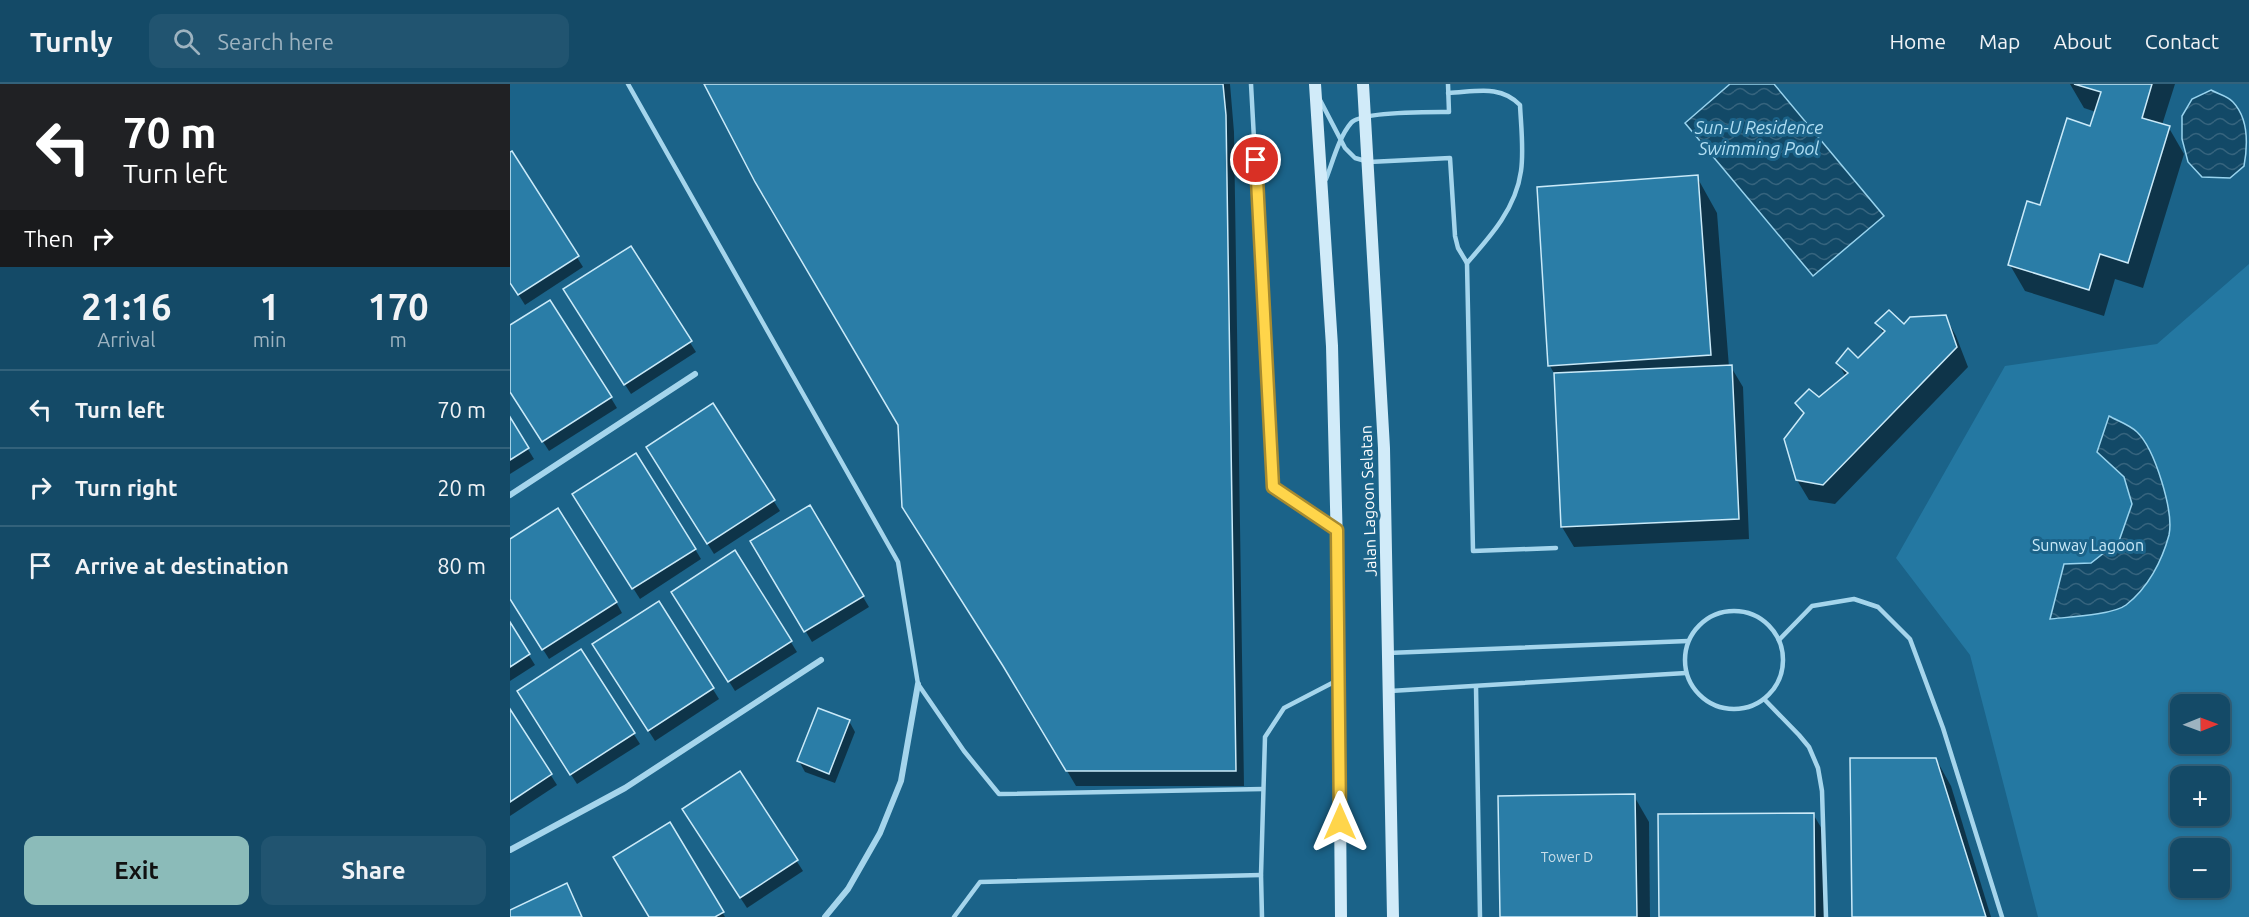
<!DOCTYPE html>
<html lang="en">
<head>
<meta charset="utf-8">
<style>
  body { margin:0; font-family:Ubuntu,sans-serif; background:#215470; color:#f1f3f6; height:100vh; display:flex; flex-direction:column; font-size:22px; white-space:nowrap }
  * { box-sizing:border-box; margin:0 }
  p { font-size:20px; color:#9db3c0 }
  .icon { flex:none; width:33px; height:33px; fill:none; stroke:currentColor; stroke-width:2; stroke-linecap:round; stroke-linejoin:round }
  .map { position:relative; flex:1; overflow:hidden }
  .sheet { display:flex; flex-direction:column; background:#144a67; width:510px }
  .sheet>* { flex:none }
  .hud { background:#202124; color:#fff; overflow:hidden }
  .needle { width:39px; rotate:89deg }
  .fabs { position:absolute; left:1660px; top:610px; display:grid; gap:12px }
  .fabs a { display:grid; place-items:center; width:60px; height:60px; border-radius:12px; background:#144a67; box-shadow:0 3px 9px #0003,0 0 0 2px #33627b; font-size:30px }
  .pin { position:absolute; display:grid; place-items:center; width:51px; height:51px; color:#fff; margin:-26px; border:3px solid #fff; border-radius:50%; box-shadow:0 2px 6px #0007 }
  .me { position:absolute; width:66px; margin:-33px; rotate:0deg; stroke-linejoin:round; filter:drop-shadow(0 0 4px #0008) }
  .turn { display:flex; align-items:center; gap:21px; height:126px; padding:0 24px; font-size:27px }
  .turn .icon { width:78px; height:78px; stroke-width:2.5 }
  .turn b { display:block; font-size:42px; line-height:51px }
  .then { display:flex; align-items:center; height:57px; padding:0 24px; background:#0003; gap:12px; font-size:22px }
  .eta { display:flex; justify-content:space-evenly; align-items:center; height:102px; text-align:center }
  .eta b { font-size:36px; font-weight:700; line-height:42px }
  .cta { display:flex; gap:12px; margin-top:auto; padding:12px 24px }
  .cta a { flex:1; height:69px; border-radius:12px; background:#8bbbb9; color:#111; font-size:24px; font-weight:700; line-height:69px; text-align:center }
  .cta a+a { background:#215470; color:#f1f3f6 }
  ul { padding:0; list-style:none }
  li { display:flex; align-items:center; gap:18px; height:78px; padding:0 24px; border-top:2px solid #33627b }
  li div { flex:1 }
  li b { display:block; font-size:22px }
  li em { font-style:normal }
  header { display:flex; align-items:center; gap:36px; box-sizing:border-box; height:84px; padding:0 30px; background:#144a67; border-bottom:2px solid #33627b }
  header strong { font-size:28px }
  nav { display:flex; gap:33px; margin-inline-start:auto; font-size:21px }
  .search { width:420px; height:54px; background:#215470; display:flex; align-items:center; gap:15px; box-sizing:border-box; padding:0 21px; border-radius:12px; color:#9db3c0; font-size:22px }
  main { display:flex; flex:1; min-height:0 }
  .map>svg:first-child { display:block }
</style>
</head>
<body>
<header>
<strong>Turnly</strong>
<div class="search"><svg class="icon" aria-label="search" viewBox="0 0 24 24"><circle cx="10" cy="10" r="6"/><path d="M15 15l6 6"/></svg>Search here</div>
<nav><a>Home</a><a>Map</a><a>About</a><a>Contact</a></nav>
</header>
<main>
<section class="sheet">
<div class="hud">
<div class="turn"><svg class="icon" aria-label="left" viewBox="0 0 24 24"><path d="M17 20v-9H6M10 6l-5 5 5 5"/></svg><div><b>70 m</b>Turn left</div></div>
<div class="then">Then<svg class="icon" aria-label="right" viewBox="0 0 24 24"><path d="M7 20v-9h11M14 6l5 5-5 5"/></svg></div>
</div>
<div class="eta">
<div><b>21:16</b><p>Arrival</p></div>
<div><b>1</b><p>min</p></div>
<div><b>170</b><p>m</p></div>
</div>
<ul>
<li><svg class="icon" aria-label="left" viewBox="0 0 24 24"><path d="M17 20v-9H6M10 6l-5 5 5 5"/></svg><div><b>Turn left</b></div><em>70 m</em></li>
<li><svg class="icon" aria-label="right" viewBox="0 0 24 24"><path d="M7 20v-9h11M14 6l5 5-5 5"/></svg><div><b>Turn right</b></div><em>20 m</em></li>
<li><svg class="icon" aria-label="arrive" viewBox="0 0 24 24"><path d="M6 21V4h12l-3 4 3 4H6"/></svg><div><b>Arrive at destination</b></div><em>80 m</em></li>
</ul>
<div class="cta"><a>Exit</a><a>Share</a></div>
</section>
<div class="map">
<svg width="1739" height="833" viewBox="0 0 1739 833">
  <defs>
    <pattern id="water-waves" width="16" height="10" patternUnits="userSpaceOnUse" patternTransform="scale(1.5)"><rect width="16" height="10" fill="#124967"/><path d="M0 5q4-4 8 0t8 0" fill="none" stroke="#36647e"/></pattern>
  </defs>
  <rect width="100%" height="100%" fill="#1b6389"/>
  <path fill="#2478a2" fill-rule="evenodd" d="M1739 180V833H1528L1460 571 1386 474 1495 282 1647 260ZM1671 621H1710V660H1671ZM1671 693H1710V732H1671ZM1671 765H1710V804H1671Z"/>
  <g fill="url(#water-waves)" stroke="#98d3ee" stroke-width="1.5">
    <path d="M1220 0H1264L1374 132 1303 192 1175 39Z"/>
    <path d="M1701 6C1708 10 1718 12 1723 18 1739 35 1738 60 1734 82L1720 94 1692 93 1678 78 1672 55V32L1682 15Z"/>
    <path d="M1599 332C1608 337 1620 341 1627 348 1645 365 1664 428 1659 451 1652 477 1638 504 1616 521 1603 531 1558 533 1540 535L1554 480 1581 479 1609 457 1622 420 1614 393 1587 368Z"/>
  </g>
  <g fill="#0007">
    <path d="M195 0H720L724 48 734 702H566L504 597 390 341Z"/>
    <path d="M1560 0H1665L1652 41 1659 44 1674 70 1633 204 1605 195 1594 232 1515 207 1500 181 1531 123 1581 44 1586 28 1574 24Z"/>
    <path d="M2 69 73 183 15 221 0 197V70Z"/>
    <path d="M1187 93 1207 129 1219 283H1221L1233 303 1239 455 1064 463 1052 443 1046 293 1040 282Z"/>
    <path d="M120 164 186 268 121 310 61 216Z"/>
    <path d="M1435 232 1446 252 1458 283 1325 420 1299 416 1287 396 1294 331 1287 319 1309 315 1336 293 1328 279 1348 277 1374 250 1367 239 1394 242Z"/>
    <path d="M0 243 101 314 107 324 39 367 0 306Z"/>
    <path d="M203 321 270 427 204 470 144 374Z"/>
    <path d="M0 336 24 375 0 390Z"/>
    <path d="M70 420 185 465 191 475 130 515Z"/>
    <path d="M299 423 359 523 302 558 242 457Z"/>
    <path d="M0 456 106 518 112 529 39 575 0 513Z"/>
    <path d="M225 468 287 568 225 607 169 518Z"/>
    <path d="M149 519 209 615 145 657 90 570Z"/>
    <path d="M0 541 25 581 0 597Z"/>
    <path d="M71 567 130 660 67 700 15 618Z"/>
    <path d="M0 627 47 701 0 732Z"/>
    <path d="M339 637 345 648 325 699 295 688 289 677Z"/>
    <path d="M1426 675 1441 702 1481 833H1343Z"/>
    <path d="M230 689 293 787 237 824 180 736Z"/>
    <path d="M1124 712 1139 738 1140 833H992Z"/>
    <path d="M1303 730 1315 750V833H1150Z"/>
    <path d="M160 740 215 833H140Z"/>
  </g>
  <g fill="#2a7da7" stroke="#caeaf9" stroke-width="1.5">
    <path d="M194 0H713L716 31 726 687H556L493 582 392 423 388 341 245 98Z"/>
    <path d="M1564 0H1642L1632 34 1660 42 1618 179 1590 170 1579 206 1498 181 1517 117 1530 121 1557 34 1580 42 1591 8Z"/>
    <path d="M2 67 69 172 8 211 0 199V68Z"/>
    <path d="M1188 91 1201 271 1038 282 1027 103Z"/>
    <path d="M121 162 182 257 114 301 53 205Z"/>
    <path d="M40 216 102 313 32 358 0 308V241Z"/>
    <path d="M1379 226 1394 240 1400 233 1436 231 1447 263 1313 401 1286 396 1274 355 1294 329 1285 319 1299 305 1309 313 1338 289 1326 279 1338 264 1348 274 1375 247 1365 239Z"/>
    <path d="M1222 281 1229 435 1051 443 1044 289Z"/>
    <path d="M203 319 265 416 197 460 136 363Z"/>
    <path d="M0 333 19 364 0 376Z"/>
    <path d="M126 369 186 465 122 505 62 410Z"/>
    <path d="M300 421 354 512 294 548 240 457Z"/>
    <path d="M48 424 107 518 32 566 0 515V455Z"/>
    <path d="M225 466 282 557 218 598 161 508Z"/>
    <path d="M149 517 204 604 138 647 82 560Z"/>
    <path d="M0 538 20 570 0 583Z"/>
    <path d="M71 565 125 649 60 691 7 607Z"/>
    <path d="M308 624 340 636 319 690 287 677Z"/>
    <path d="M0 625 42 690 0 718Z"/>
    <path d="M1340 674H1426L1476 833H1342Z"/>
    <path d="M230 687 288 776 230 814 172 725Z"/>
    <path d="M1125 710 1127 833H990L988 712Z"/>
    <path d="M1304 729 1305 833H1149L1148 730Z"/>
    <path d="M160 738 214 828 205 833H139L103 773Z"/>
    <path d="M57 799 72 833H0V826Z"/>
  </g>
  <g fill="none" stroke-linecap="round" stroke-linejoin="round">
    <g stroke="#a5d5ec" stroke-width="4.5">
      <path d="M118 0 388 478 408 600 454 667 489 710 753 705"/>
      <path d="M741 0 763 403 825 444"/>
      <path d="M810 16 835 64 845 74 859 78 940 74 945 152 948 164 957 179C981 152 1006 124 1011 87 1014 66 1011 42 1010 21 990 0 965 8 938 9"/>
      <path d="M816 95C823 77 829 53 841 39 851 27 921 28 939 28L938 0"/>
      <path d="M957 179 963 467 1046 464"/>
      <circle cx="1224" cy="576" r="49"/>
      <path d="M1269 556 1302 522 1344 515 1368 523 1400 555 1433 644 1492 833"/>
      <path d="M878 569 1178 557"/>
      <path d="M966 603 970 833"/>
      <path d="M880 607 1176 589"/>
      <path d="M1255 616 1289 651 1299 663 1308 684 1312 707 1316 833"/>
      <path d="M444 833 470 798 751 791"/>
      <path d="M752 833 751 791 755 653 774 624 826 597"/>
    </g>
    <g stroke="#a5d5ec" stroke-width="6">
      <path d="M0 411 185 290"/>
      <path d="M0 766 115 704 311 576"/>
      <path d="M315 833 338 805 370 749 391 697 408 600"/>
    </g>
    <g stroke="#d1ebf9" stroke-width="12">
      <path d="M805 0 822 262 828 503 831 833"/>
      <path d="M853 0 874 364 883 833"/>
    </g>
  </g>
  <g fill="none" stroke-linecap="round" stroke-linejoin="round">
    <g stroke="#a68a30" stroke-width="15">
      <path id="route" d="M746 76 763 403 827 446 830 738"/>
    </g>
    <use href="#route" stroke="#ffd54a" stroke-width="10"/>
  </g>
  <g text-anchor="middle" stroke-width="6" stroke-linejoin="round" paint-order="stroke">
    <g font-size="14" fill="#cadee9">
      <text x="1057" y="778">Tower D</text>
    </g>
    <g font-size="16" fill="#fff" stroke="#1b6389">
      <text transform="translate(858 417) rotate(-92)" y="6">Jalan Lagoon Selatan</text>
    </g>
    <g font-size="16" fill="#caeaf9" stroke="#1b6389">
      <text x="1578" y="467">Sunway Lagoon</text>
    </g>
    <g font-size="18" font-style="italic" fill="#b0def3" stroke="#1b6389">
      <text x="1249" y="50">Sun-U Residence<tspan x="1249" dy="21">Swimming Pool</tspan></text>
    </g>
  </g>
</svg>
<div class="fabs">
<a><svg class="needle" viewBox="-14 -14 28 28"><path d="M0-13l5 13h-10z" fill="#e53935"/><path d="M0 13l5-13h-10z" fill="#9db3c0"/></svg></a>
<a>+</a>
<a>−</a>
</div>
<div class="pin" style="left:746px;top:76px;background:#d93025"><svg class="icon" aria-label="arrive" viewBox="0 0 24 24"><path d="M6 21V4h12l-3 4 3 4H6"/></svg></div>
<svg class="me" style="left:830px;top:738px" viewBox="-20 -20 40 40"><path d="M0-17L14 15 0 8-14 15z" fill="#ffd54a" stroke="#fff" stroke-width="4"/></svg>
</div>
</main>
</body>
</html>
